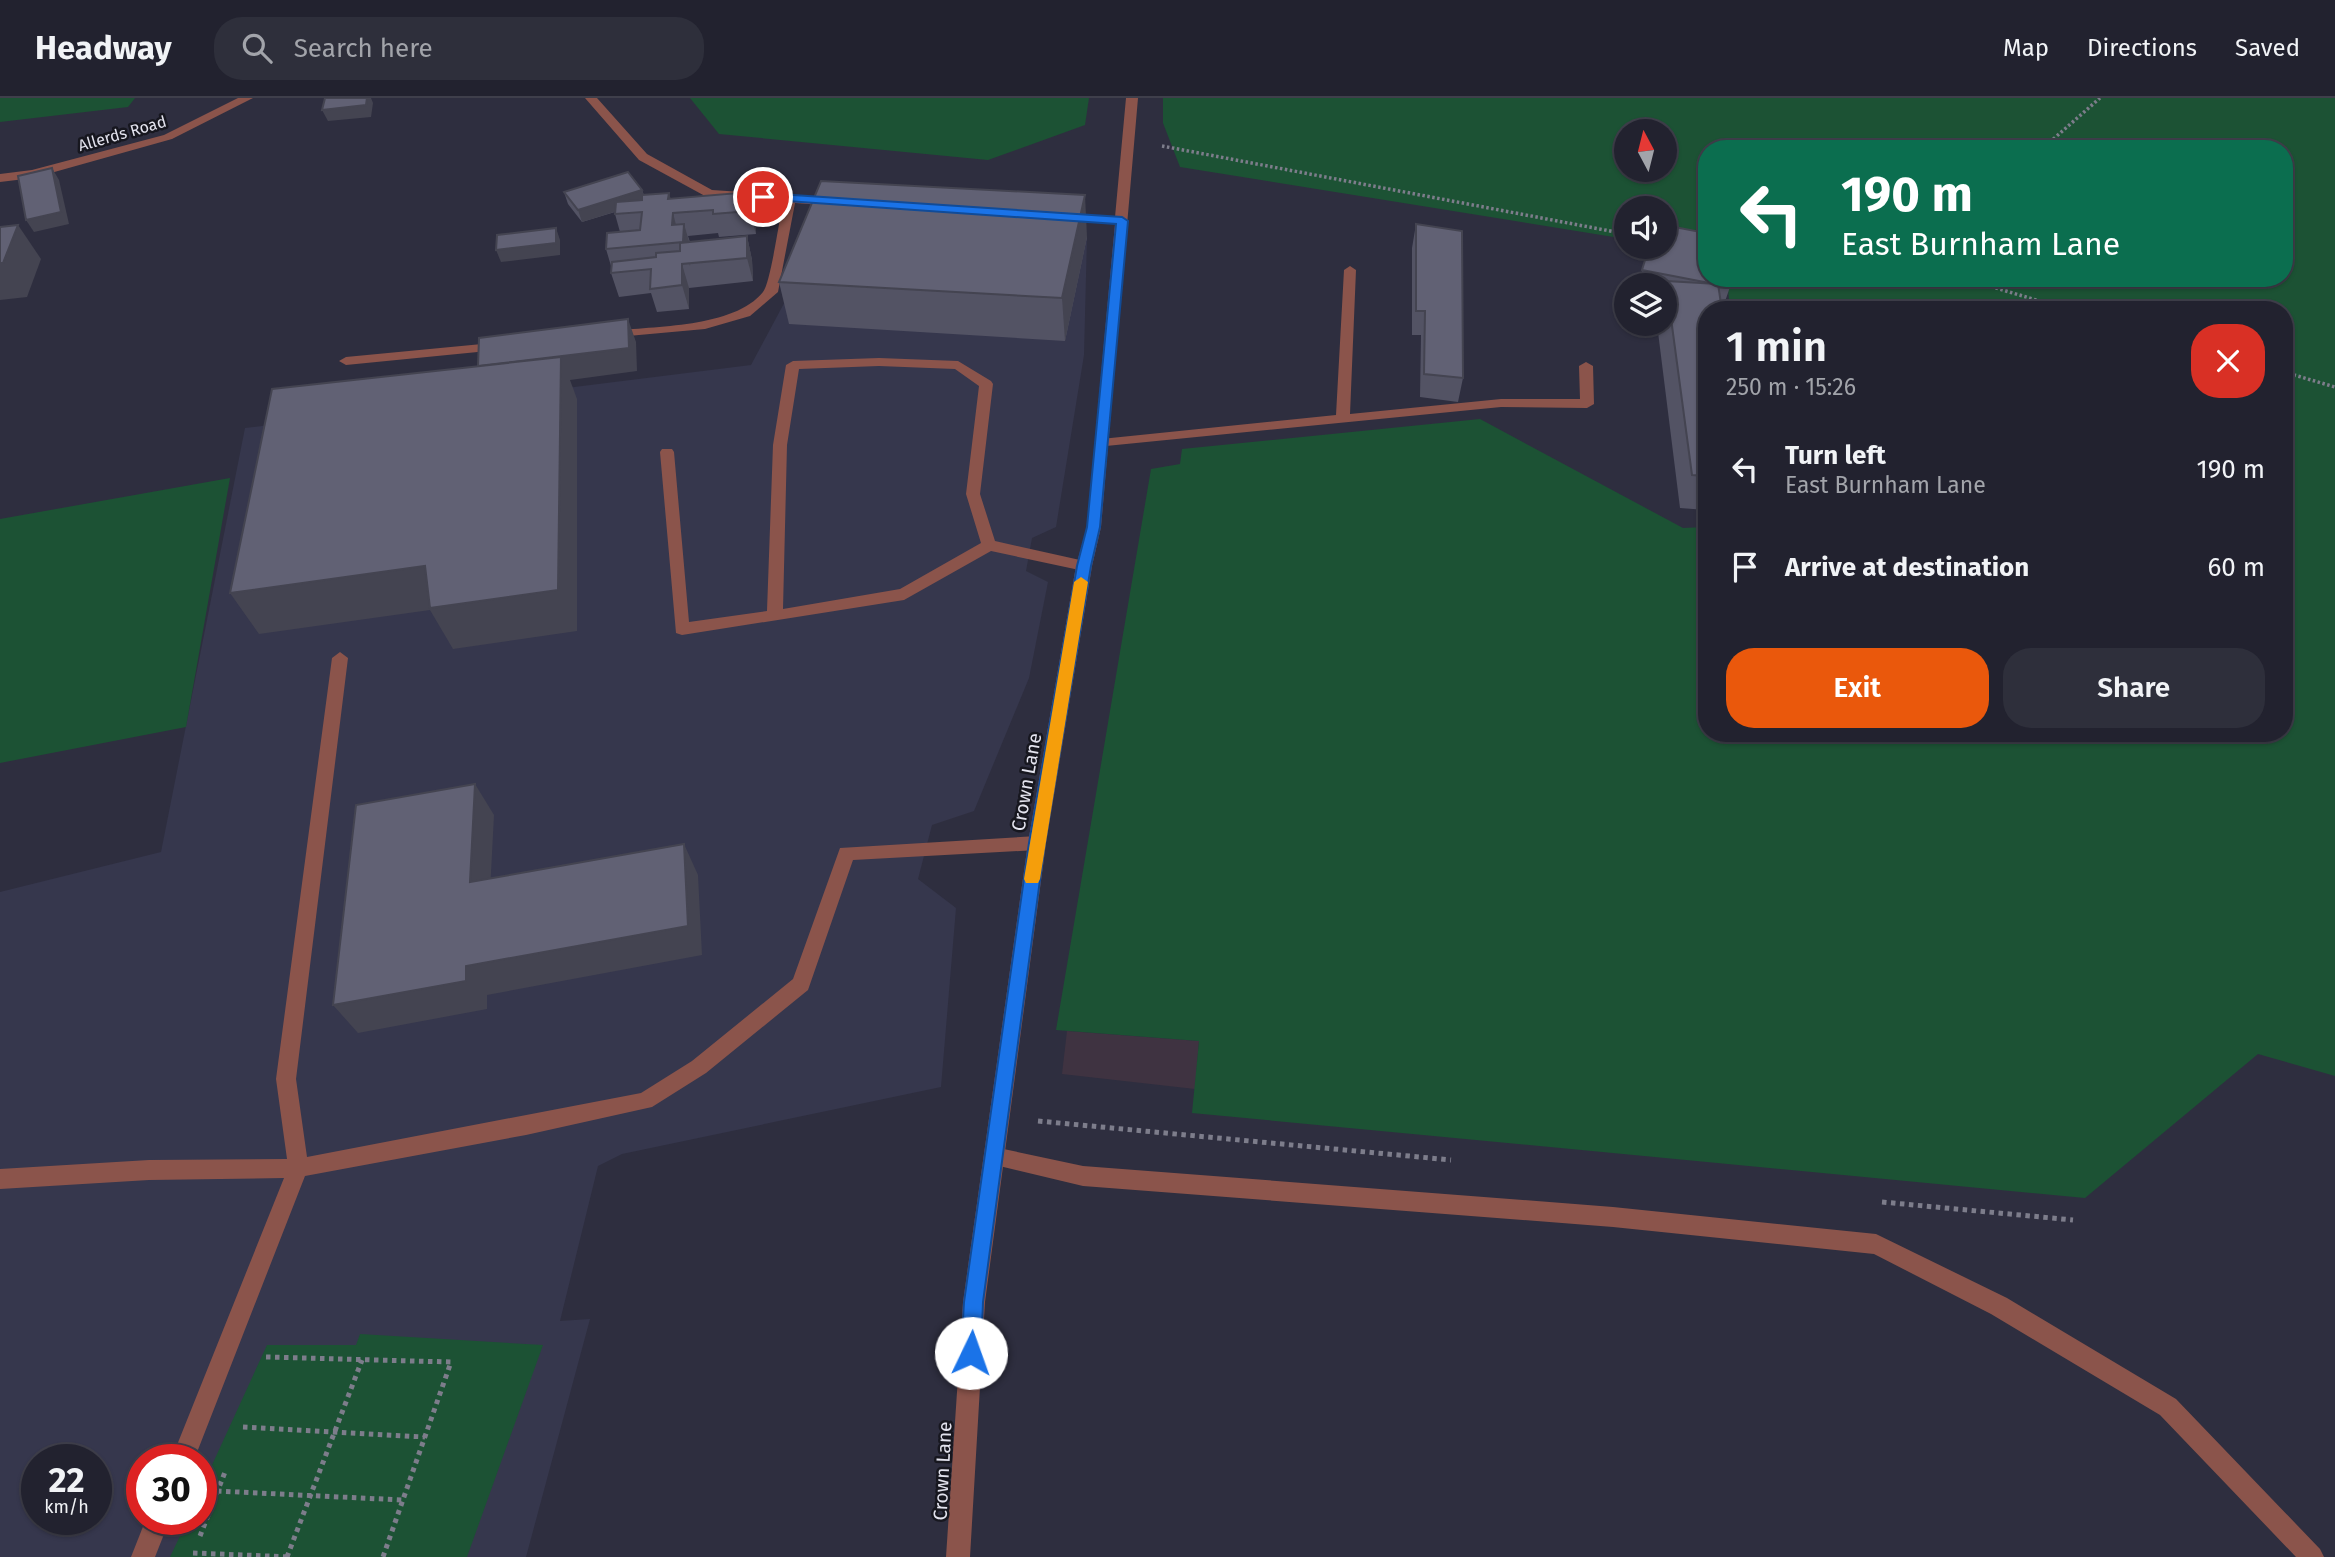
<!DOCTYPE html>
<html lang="en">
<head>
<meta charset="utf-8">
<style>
  body { margin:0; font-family:"Fira Sans",sans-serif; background:#2e2f3b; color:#f1f3f6; height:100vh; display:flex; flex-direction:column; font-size:26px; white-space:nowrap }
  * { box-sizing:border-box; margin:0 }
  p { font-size:23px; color:#a2a4aa }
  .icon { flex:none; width:38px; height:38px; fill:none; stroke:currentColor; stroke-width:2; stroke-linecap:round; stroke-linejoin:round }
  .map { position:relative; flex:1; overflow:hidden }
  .side { position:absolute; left:1698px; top:203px; width:595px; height:441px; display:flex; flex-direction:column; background:#22222f; border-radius:28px; box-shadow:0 2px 5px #0004,0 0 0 2px #3f3f4b }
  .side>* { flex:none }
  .guide { position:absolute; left:1698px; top:42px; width:595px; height:147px; border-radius:28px; box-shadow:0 2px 5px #0004,0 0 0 2px #3f3f4b; background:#0b6e4f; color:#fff; overflow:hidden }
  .needle { width:46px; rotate:353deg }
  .fabs { position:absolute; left:1614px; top:21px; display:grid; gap:14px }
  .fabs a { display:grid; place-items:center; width:63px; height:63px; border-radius:50%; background:#22222f; box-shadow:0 2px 5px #0004,0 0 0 2px #3f3f4b; font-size:35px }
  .speed { position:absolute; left:21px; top:1346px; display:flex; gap:14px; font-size:35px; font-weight:700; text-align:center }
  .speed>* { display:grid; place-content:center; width:91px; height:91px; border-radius:50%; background:#22222f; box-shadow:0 2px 5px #0004,0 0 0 2px #3f3f4b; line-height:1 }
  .speed small { font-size:18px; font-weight:400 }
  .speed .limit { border:10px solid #d22; background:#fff; color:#111 }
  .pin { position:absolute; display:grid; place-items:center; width:60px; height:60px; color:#fff; margin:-30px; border:4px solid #fff; border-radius:50%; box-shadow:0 2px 7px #0007 }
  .me { position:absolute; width:77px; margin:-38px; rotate:3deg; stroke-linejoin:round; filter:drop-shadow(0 0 5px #0008) }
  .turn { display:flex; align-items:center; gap:24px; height:147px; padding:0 28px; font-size:32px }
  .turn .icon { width:91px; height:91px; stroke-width:2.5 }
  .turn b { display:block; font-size:49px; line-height:60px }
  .round { display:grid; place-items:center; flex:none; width:74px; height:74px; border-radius:28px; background:#2e2f3b }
  .summary { display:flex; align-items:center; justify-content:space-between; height:119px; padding:0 28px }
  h1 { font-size:42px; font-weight:600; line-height:52px }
  .primary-button { display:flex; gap:14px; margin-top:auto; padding:14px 28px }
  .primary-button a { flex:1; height:80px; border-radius:28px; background:#ea580c; color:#fff; font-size:28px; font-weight:600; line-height:80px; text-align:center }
  .primary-button a+a { background:#2e2f3b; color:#f1f3f6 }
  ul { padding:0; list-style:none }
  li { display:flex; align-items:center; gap:21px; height:98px; padding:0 28px }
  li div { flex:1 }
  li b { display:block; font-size:26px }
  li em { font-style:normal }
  header { display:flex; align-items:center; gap:42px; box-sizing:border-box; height:98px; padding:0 35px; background:#22222f; border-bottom:2px solid #3f3f4b }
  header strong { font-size:33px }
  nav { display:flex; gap:38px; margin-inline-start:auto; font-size:24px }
  .search { width:490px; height:63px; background:#2e2f3b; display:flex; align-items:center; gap:18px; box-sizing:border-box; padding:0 24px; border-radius:28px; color:#a2a4aa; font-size:26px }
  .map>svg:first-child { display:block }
</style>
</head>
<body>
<header>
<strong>Headway</strong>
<div class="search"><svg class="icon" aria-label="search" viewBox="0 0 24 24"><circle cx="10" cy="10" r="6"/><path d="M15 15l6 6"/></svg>Search here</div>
<nav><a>Map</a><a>Directions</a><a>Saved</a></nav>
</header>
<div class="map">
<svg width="2335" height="1459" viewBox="0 0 2335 1459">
  <rect width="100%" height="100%" fill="#2e2e3f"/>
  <path fill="#36374d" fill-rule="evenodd" d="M827 125 1087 139 1084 257 1056 429 1032 440 1026 473 1048 484 1029 580 974 713 932 727 918 781 956 810 941 989 622 1056 598 1068 560 1223 590 1221 526 1459H0V794L161 754 245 330 751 267ZM37 1362H96V1421H37ZM142 1362H201V1421H142Z"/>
  <path fill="#3f3341" d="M1067 933 1199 943 1195 991 1062 976Z"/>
  <g fill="#1c5234" fill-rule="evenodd">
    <path d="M0 0H135L128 9 0 24Z"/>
    <path d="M690 0H1089L1085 27 988 62 719 36Z"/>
    <path d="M1163 0H2335V978L2258 956 2085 1100 1192 1015 1199 943 1056 932 1151 371 1180 366 1182 351 1480 321 1683 430 1706 429V635H2284V212H1730L1727 180H2284V51H1706V154L1664 147V110H1626V141L1180 69 1163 25ZM1626 33H1664V72H1626Z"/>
    <path d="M230 380 186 629 0 665V421Z"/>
    <path d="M360 1236 543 1247 467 1459H170L188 1421H201V1391L267 1247H356Z"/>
  </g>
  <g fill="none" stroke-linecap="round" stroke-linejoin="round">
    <g stroke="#7d7d8b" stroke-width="3.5" stroke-dasharray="2.5 2.5" stroke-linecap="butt">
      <path d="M1162 48 1626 136"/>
      <path d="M2042 51 2100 0"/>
      <path d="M1962 180 2070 212"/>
      <path d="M2284 274 2335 289"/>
    </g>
    <g stroke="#7d7d8b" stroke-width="5" stroke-dasharray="4.5 4.5" stroke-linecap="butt">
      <path d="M1038 1023 1451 1062"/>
      <path d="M1882 1104 2073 1122"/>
      <path d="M266 1259 451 1264 383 1459"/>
      <path d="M243 1329 425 1339"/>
      <path d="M217 1393 402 1402"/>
      <path d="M200 1438 225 1374"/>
      <path d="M193 1455 292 1459"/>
      <path d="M287 1459 362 1262"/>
    </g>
    <g fill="#8b544b" fill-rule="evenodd">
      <path d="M790 96 796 100 778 194 750 218 705 231 606 240 604 237 611 233C654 228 734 230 763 194 771 184 780 116 784 100Z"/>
      <path d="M1350 168 1356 172 1350 316 1501 301H1580L1579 268 1586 264 1593 268 1594 306 1587 310 1501 309 1096 349V343L1101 341 1336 317 1344 172Z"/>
      <path d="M503 244 510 248 508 251 346 267 339 263 346 259Z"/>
      <path d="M879 260 958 263 991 283 993 286 980 396 995 443 1089 464 1092 468 1089 472 1084 473 991 453 904 502 682 537 676 535 660 354 662 351H672L674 354 689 524 767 513 773 347 786 267 793 263ZM879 268 955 271 979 288 966 396 981 445 900 491 783 511 787 347 799 271Z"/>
      <path d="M340 554 348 560 296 981 307 1059 641 995 692 963 793 881 840 750 1037 738 1043 740 1046 745 1043 750 1037 752 853 762 808 892 706 975 652 1009 526 1037 305 1078 194 1362H171L284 1080 149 1082 0 1091V1071L149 1062 287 1061 276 981 332 560Z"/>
      <path d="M994 1049 1083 1068 1613 1109 1876 1136 2007 1200 2176 1301 2320 1451 2324 1459H2296L2160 1317 1991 1216 1874 1156 1613 1129 1083 1088 987 1065 984 1058 987 1051Z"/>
      <path d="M146 1421H170L155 1459H131Z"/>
    </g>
    <g fill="#8b544b" fill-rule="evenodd">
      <path d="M238 0H253L172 41 33 80 0 84V76L32 72 164 37Z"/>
      <path d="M585 0H597L647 56 712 92 835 100 841 104 835 108 705 98 639 62Z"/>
      <path d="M1126 0H1138L1101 429 1092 468 1046 745 985 1204 970 1459H946L963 1204 1028 745 1076 468 1087 429 1115 126 1065 123 1059 119 1065 115 1115 119Z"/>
    </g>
  </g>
  <g fill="#535364">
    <path d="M642 92 644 97 669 95 670 101 750 94 756 118V136L719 139 718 135 688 138 690 144 747 138 752 162 753 183 689 190V211L657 214 651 195 619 199 611 175V168L606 151 620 134 615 116V114L582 124 568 106 564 94Z"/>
    <path d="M1416 126 1463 280 1458 304 1420 299 1421 237H1412V150Z"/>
    <path d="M1087 139 1065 243 789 226 779 184Z"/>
    <path d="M1649 149 1730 189 1722 212H1706V412L1680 410 1657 226H1664V187H1638Z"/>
  </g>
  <g fill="#444451">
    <path d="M367 0H371L373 5 371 19 328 23 322 12Z"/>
    <path d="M52 70 59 82 69 126 34 134 26 122Z"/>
    <path d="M642 92 646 104 582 124 578 112Z"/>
    <path d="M750 94 756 118V136L750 113Z"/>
    <path d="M669 95 675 115H673L679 139 672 127 668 101Z"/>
    <path d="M1085 97 1087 139 1065 243 1062 200Z"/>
    <path d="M684 126 691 150 690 168 683 144Z"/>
    <path d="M18 127 41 161 27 199 0 202V165Z"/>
    <path d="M556 130 560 142V157L501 164 496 152Z"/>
    <path d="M747 138 752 162 753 183 747 160Z"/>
    <path d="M682 166 689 190V211L682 187Z"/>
    <path d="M628 221 636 244 637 273 570 282 577 301V533L453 551 430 512 259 536 230 495 488 293Z"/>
    <path d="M475 686 494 717 489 813 470 784Z"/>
    <path d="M684 746 698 777 702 857 487 897V911L358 935 333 907 466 868Z"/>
  </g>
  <g fill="#616174" stroke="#444451" stroke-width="2">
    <path d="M325 0H367L366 7 322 12Z"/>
    <path d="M52 70 61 114 26 122 18 78Z"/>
    <path d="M628 74 642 92 578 112 564 94Z"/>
    <path d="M821 83 1085 97 1062 200 779 184Z"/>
    <path d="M750 94V113L713 116V112L673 115 672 127 684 126 683 144 606 151 607 135 640 132 642 114 615 116 616 104 642 102V97L669 95 668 101Z"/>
    <path d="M1416 126 1462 133 1463 280 1424 276 1425 213H1416Z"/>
    <path d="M18 127 3 165H0V129Z"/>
    <path d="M1664 127 1706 135V180H1732L1730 189 1642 172 1649 149H1664Z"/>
    <path d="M556 130V145L496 152 497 137Z"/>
    <path d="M747 138V160L682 166V187L650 191 651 171 611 175 612 164 656 159V155L680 153V145Z"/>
    <path d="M1666 183 1718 186 1722 212H1706V378L1692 377Z"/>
    <path d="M628 221 629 250 478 268 479 240Z"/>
    <path d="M561 259 558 492 430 510 425 468 230 495 272 291Z"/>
    <path d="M475 686 470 784 684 746 688 828 466 868V883L333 907 356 707Z"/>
  </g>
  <path fill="#1a73e8" stroke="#114b97" stroke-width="2" d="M763 95 1122 119 1128 123 1100 429 1091 468 1045 745 983 1204 981 1255 978 1262 971 1265 964 1262 961 1255 964 1204 1029 745 1077 468 1087 429 1116 126 759 101 757 99Z"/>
  <path fill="#f59e0b" d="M1081 479 1088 484 1040 781 1038 785H1026L1024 781 1074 484Z"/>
  <g text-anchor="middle" stroke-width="5" stroke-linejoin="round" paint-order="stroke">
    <g font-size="16" fill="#e3e3ee" stroke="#17171f">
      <text transform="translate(122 35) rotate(-16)" y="6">Allerds Road</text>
    </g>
    <g font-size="19" fill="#e3e3ee" stroke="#17171f">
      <text transform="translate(1026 684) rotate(-80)" y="7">Crown Lane</text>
      <text transform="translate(942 1373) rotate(-87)" y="7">Crown Lane</text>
    </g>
  </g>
</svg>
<div class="fabs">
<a><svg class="needle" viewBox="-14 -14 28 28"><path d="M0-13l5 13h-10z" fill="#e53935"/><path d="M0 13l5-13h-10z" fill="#a2a4aa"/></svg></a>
<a><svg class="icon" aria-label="sound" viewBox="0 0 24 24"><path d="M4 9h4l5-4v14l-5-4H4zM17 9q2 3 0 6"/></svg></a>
<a><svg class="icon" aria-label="layers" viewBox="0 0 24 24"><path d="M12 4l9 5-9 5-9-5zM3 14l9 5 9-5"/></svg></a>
</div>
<div class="speed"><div>22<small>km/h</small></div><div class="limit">30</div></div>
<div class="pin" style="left:763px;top:99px;background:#d93025"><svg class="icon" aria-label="arrive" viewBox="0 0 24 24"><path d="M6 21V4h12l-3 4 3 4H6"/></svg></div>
<svg class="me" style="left:971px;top:1255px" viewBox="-20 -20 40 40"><circle r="19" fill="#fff"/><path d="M0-13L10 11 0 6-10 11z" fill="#1a73e8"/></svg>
<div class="guide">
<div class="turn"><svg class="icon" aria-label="left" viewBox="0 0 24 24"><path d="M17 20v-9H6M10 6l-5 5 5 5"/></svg><div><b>190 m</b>East Burnham Lane</div></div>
</div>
<section class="side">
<div class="summary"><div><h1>1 min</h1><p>250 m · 15:26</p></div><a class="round" style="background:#d93025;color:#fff"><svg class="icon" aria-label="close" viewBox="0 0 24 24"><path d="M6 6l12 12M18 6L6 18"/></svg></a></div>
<ul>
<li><svg class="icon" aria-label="left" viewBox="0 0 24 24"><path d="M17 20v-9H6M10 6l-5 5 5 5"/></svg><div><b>Turn left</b><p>East Burnham Lane</p></div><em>190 m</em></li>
<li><svg class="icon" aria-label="arrive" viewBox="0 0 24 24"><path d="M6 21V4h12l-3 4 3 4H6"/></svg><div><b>Arrive at destination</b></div><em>60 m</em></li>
</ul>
<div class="primary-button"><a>Exit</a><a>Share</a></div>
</section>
</div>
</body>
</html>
